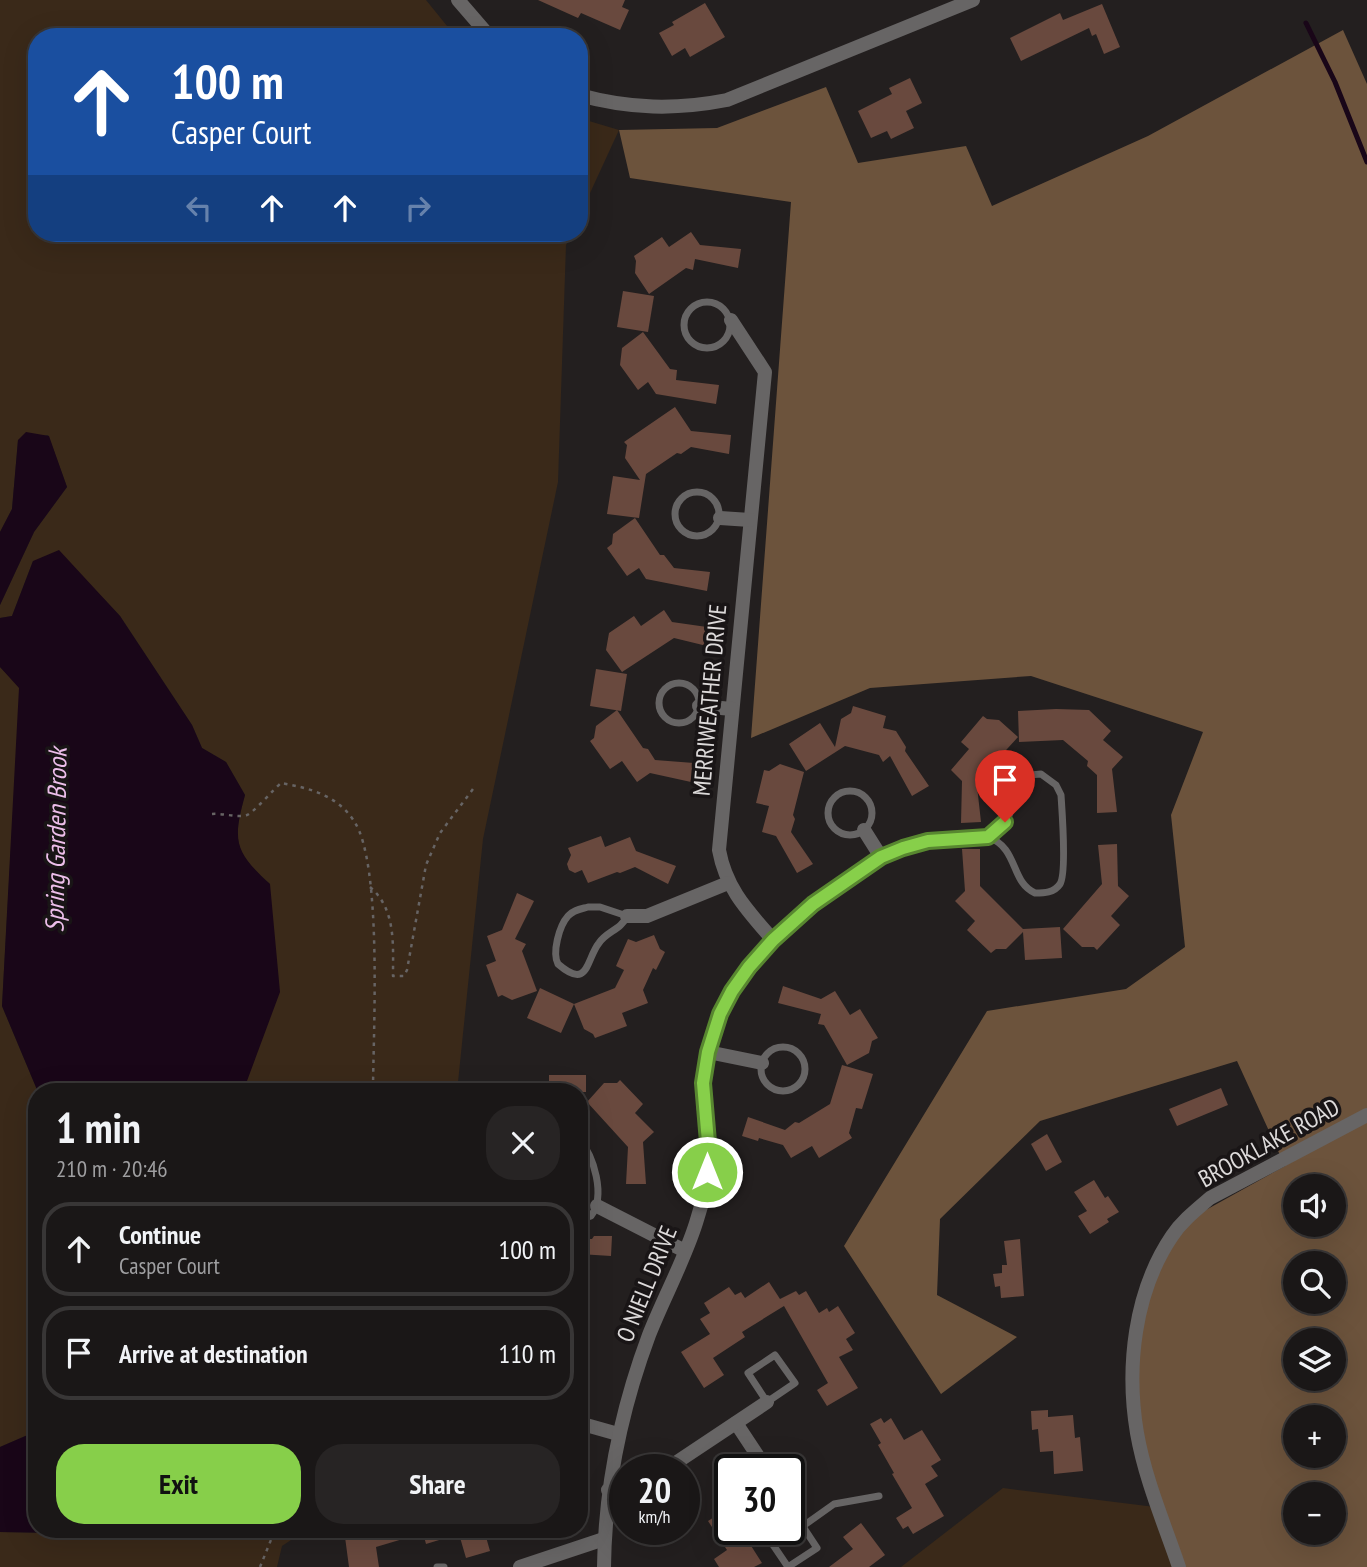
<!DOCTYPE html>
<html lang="en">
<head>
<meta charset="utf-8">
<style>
  body { margin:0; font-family:"PT Sans Narrow",sans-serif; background:#272424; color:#f1f3f6; height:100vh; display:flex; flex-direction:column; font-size:26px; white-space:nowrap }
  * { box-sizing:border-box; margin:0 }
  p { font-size:23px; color:#9f9fa1 }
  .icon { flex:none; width:38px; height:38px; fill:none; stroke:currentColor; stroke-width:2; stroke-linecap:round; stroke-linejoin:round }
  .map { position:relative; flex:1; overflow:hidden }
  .details { position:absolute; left:28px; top:1083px; width:560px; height:455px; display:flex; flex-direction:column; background:#1a1717; border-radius:28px; box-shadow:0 7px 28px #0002,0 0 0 2px #383636 }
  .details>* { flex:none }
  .hud { position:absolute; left:28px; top:28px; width:560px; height:214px; border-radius:28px; box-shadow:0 7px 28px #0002,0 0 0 2px #383636; background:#1a4fa0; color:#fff; overflow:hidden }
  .controls { position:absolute; left:1283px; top:1174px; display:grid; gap:14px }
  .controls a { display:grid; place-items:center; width:63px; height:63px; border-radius:50%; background:#1a1717; box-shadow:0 7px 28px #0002,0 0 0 2px #383636; font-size:35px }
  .speed { position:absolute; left:609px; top:1454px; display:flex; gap:14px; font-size:35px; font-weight:700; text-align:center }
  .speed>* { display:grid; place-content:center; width:91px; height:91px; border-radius:50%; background:#1a1717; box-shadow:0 7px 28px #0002,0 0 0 2px #383636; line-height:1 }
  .speed small { font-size:18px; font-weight:400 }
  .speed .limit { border:4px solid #111; border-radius:10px; background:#fff; color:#111 }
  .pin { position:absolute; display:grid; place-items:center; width:60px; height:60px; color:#fff; margin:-72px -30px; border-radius:50% 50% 50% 0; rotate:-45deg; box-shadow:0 0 7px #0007 }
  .pin .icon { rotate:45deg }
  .me { position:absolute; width:77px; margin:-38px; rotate:0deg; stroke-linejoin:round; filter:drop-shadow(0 0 5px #0008) }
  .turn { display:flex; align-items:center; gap:24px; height:147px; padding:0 28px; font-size:32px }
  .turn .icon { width:91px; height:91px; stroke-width:2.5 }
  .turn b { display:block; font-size:49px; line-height:60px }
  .lanes { display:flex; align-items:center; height:66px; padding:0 28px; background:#0003; justify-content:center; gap:35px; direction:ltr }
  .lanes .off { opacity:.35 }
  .round { display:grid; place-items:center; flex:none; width:74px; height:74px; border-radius:28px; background:#272424 }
  .overview { display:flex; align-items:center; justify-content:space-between; height:119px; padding:0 28px }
  h1 { font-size:42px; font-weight:800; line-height:52px }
  .cta { display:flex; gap:14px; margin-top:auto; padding:14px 28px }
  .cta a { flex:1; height:80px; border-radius:28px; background:#87cf4a; color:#111; font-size:28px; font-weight:800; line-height:80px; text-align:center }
  .cta a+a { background:#272424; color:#f1f3f6 }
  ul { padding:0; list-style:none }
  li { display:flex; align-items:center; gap:21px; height:94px; margin:0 14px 10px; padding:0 14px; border:4px solid #383636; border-radius:28px }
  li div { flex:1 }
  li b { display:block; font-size:26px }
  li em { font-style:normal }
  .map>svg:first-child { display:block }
</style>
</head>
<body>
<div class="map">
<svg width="1367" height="1567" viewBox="0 0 1367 1567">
  <rect width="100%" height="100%" fill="#231f1f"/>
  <g fill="#3a2919">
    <path d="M0 0H426L456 37H37V233H572L566 245 558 482 483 839 457 1092H244L270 884C234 852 232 842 245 795L226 762 202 748 192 725 120 616 104 599 33 561 12 616 0 618V605L34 532 67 487 48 435 18 440 12 509 0 532Z"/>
    <path d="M579 118 619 130 579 217Z"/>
    <path d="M0 667 20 687 2 1006 38 1092 37 1431 0 1447Z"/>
    <path d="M1003 1488 1155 1507 1173 1567H901Z"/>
    <path d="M185 1530H306L282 1546 277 1567H0V1532L179 1535Z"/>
  </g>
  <path fill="#6c533c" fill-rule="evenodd" d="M1343 30 1367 84V1567H1173L1155 1507 1132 1376 1154 1273 1186 1221 1285 1166 1237 1061 1040 1121 940 1219 937 1295 1017 1337 941 1394 844 1246 987 1011 1126 989 1185 947 1171 815 1203 732 1031 676 870 688 751 738 791 202 630 178 619 130 717 128 826 87 858 163 966 146 992 206 1148 136ZM1295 1186H1334V1225H1295ZM1295 1264H1334V1302H1295ZM1295 1340H1334V1379H1295ZM1295 1418H1334V1456H1295ZM1295 1494H1334V1533H1295Z"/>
  <g fill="#190618">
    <path d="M26 432 49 436 67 487 34 532 0 605V532L12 509 18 440Z"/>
    <path d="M59 550 120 616 192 725 202 748 226 762 245 795C232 842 235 852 270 884L280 992 244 1089V1092H38L2 1006 19 688 0 667V618L12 616 33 561Z"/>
    <path d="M37 1431V1530H185L180 1535 0 1532V1447Z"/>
  </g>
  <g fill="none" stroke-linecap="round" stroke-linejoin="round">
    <path stroke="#190618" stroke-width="5" d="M1306 23 1335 82 1367 162"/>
  </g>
  <g fill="#69493e">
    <path d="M538 0H625L622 7 629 10 620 30 581 13 578 18Z"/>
    <path d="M705 3 725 37 690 57 685 48 672 56 659 33 674 25 672 22Z"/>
    <path d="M1102 4 1120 47 1104 54 1096 34 1092 36 1089 28 1021 61 1010 38 1060 13 1063 20Z"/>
    <path d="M910 78 922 103 906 111 914 128 891 139 887 131 871 138 858 111 892 94 889 88Z"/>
    <path d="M691 232 700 245 741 249 738 268 695 259 693 270 686 268 649 294 635 273 636 261 634 256 662 237 669 247Z"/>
    <path d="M623 291 654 296 648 332 617 327Z"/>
    <path d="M643 332 670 369 677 370 676 380 719 385 716 404 656 394 648 382 638 390 620 365 622 348Z"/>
    <path d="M675 407 691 431 731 435 729 454 691 447 681 454 677 453 646 474 639 518 607 514 613 476 640 480 625 458 627 445 624 442Z"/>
    <path d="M635 518 660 555H664L674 568 710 572 707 591 646 579 639 568 627 576 607 548 612 544 613 534Z"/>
    <path d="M664 610 672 622 714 628 711 647 674 638 622 672 606 650 609 633 634 616 641 626Z"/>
    <path d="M596 669 627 674 621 711 590 706Z"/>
    <path d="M853 706 886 716 883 728 896 731 906 747 905 751 929 786 912 796 890 756 883 762 879 755 845 746 806 771 789 744 820 723 835 747 841 719 851 713Z"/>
    <path d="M1056 709 1089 710 1111 731 1103 740 1123 757 1112 769 1117 812 1097 813V775L1087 766 1088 761 1063 740 1019 742 1018 711Z"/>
    <path d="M617 710 643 748 648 749 655 760 694 763 691 782 650 773 637 782 622 761 610 769 590 741 594 738 596 726Z"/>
    <path d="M983 716 987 719 999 720 1018 737 987 771V774L977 786 981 822 961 823 962 781 951 770 969 749 961 742Z"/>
    <path d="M780 764 804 772 793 815 795 819 791 832 813 864 797 873 776 836 762 832 769 806 756 803 764 770 769 771Z"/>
    <path d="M601 836 605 847 630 837 636 851 676 866 668 884 635 867 620 873 617 872 588 883 582 870 575 873 569 870 567 864 571 855 568 848Z"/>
    <path d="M1117 844 1118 886 1129 896 1111 916 1120 925 1097 950 1094 947H1082L1063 929 1102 884 1098 845Z"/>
    <path d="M962 849H980V886L1023 929 1060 927 1062 958 1025 960 1023 932 1006 949H996L991 953 967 930 975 921 955 901 965 891Z"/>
    <path d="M517 893 534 901 515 939 526 944 522 951 537 991 512 1000 502 995 498 997 486 965 496 961 487 936 502 930Z"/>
    <path d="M654 935 660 949 665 952 656 970 653 968 643 990 648 1003 622 1013 627 1026 595 1038 593 1034 584 1029 574 1004 561 1033 527 1018 540 988 574 1004 615 988 624 970 616 966 628 939 636 942Z"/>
    <path d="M783 986 821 999 835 991 850 1015 860 1009 878 1038 872 1041 869 1053 847 1065 824 1025 818 1024 821 1014 778 1003Z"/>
    <path d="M842 1065 873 1074 862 1109 856 1108 849 1133 852 1138 819 1158 812 1146 791 1158 783 1145 759 1138 758 1141 742 1136 748 1117 785 1130 795 1122 799 1123 830 1104Z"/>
    <rect x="549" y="1075" width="37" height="17"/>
    <path d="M620 1080 643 1104 635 1113 654 1132 643 1142 646 1184H626L628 1147 587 1102 604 1083H617Z"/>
    <path d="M1221 1088 1228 1105 1177 1126 1169 1109Z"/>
    <path d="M1047 1134 1062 1162 1046 1171 1031 1144Z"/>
    <path d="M1094 1180 1105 1198 1108 1196 1119 1212 1107 1219 1109 1222 1090 1234 1078 1216 1087 1211 1074 1192Z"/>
    <path d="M594 1236H612L611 1256 579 1254V1239H592Z"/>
    <path d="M1020 1239 1024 1296 1001 1298 1000 1286 995 1287 993 1274 1002 1273V1265H1007L1004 1241Z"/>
    <path d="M769 1282 780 1299 796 1291 799 1295 806 1291 819 1313 827 1308 829 1312 838 1306 855 1333 846 1339 853 1350 839 1357 858 1388 827 1406 817 1390 828 1383 784 1306 742 1332 745 1337 713 1358 724 1375 704 1388 681 1352 710 1334 700 1319 710 1313 704 1303 729 1287 735 1295 741 1292 745 1298Z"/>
    <path d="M1048 1410V1417L1073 1415 1075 1438 1080 1437 1083 1471 1054 1474 1053 1451 1040 1452 1038 1429 1032 1430 1031 1411Z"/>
    <path d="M881 1418 884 1423 891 1418 904 1440 922 1430 941 1460 931 1466 938 1476 925 1484 944 1516 913 1534 908 1526 903 1529 896 1518 912 1508 892 1474 894 1473 878 1445 881 1443 870 1424Z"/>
    <path d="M730 1507V1530H741L762 1563 754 1567H719L714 1559 727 1550 708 1521Z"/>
    <path d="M861 1523 885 1555 869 1567H829L853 1549 843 1537Z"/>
    <path d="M371 1530H484L490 1551 466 1558 459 1534 426 1544 423 1533 376 1547 379 1567H349L345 1537 372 1534Z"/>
  </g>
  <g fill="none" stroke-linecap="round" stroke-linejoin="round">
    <g stroke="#676464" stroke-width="2.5" stroke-dasharray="3.5 5" stroke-linecap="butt">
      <path d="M212 814C223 813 237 818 247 815 252 814 274 789 281 783 309 788 337 795 354 821 383 864 373 1035 373 1092"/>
      <path d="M370 887C396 909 393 944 393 976H404L407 970 426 865 440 833 473 789"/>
      <path d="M260 1567 275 1530"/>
    </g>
    <g stroke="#676565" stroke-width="7">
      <circle cx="707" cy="325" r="23"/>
      <circle cx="697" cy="514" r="22"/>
      <circle cx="679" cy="703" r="20"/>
      <path d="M1041 774 1056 785 1061 795C1062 811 1067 873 1060 884 1054 893 1044 893 1035 893 1010 882 1019 848 988 837 993 833 1001 828 1005 823 1020 802 1007 775 1041 774Z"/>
      <circle cx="850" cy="813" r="22"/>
      <path d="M588 907H600L627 916C621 930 607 931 599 943 586 959 589 991 558 964 552 953 559 926 568 916 573 910 581 909 588 907Z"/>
      <circle cx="783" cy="1069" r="22"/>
      <path d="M579 1139C594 1156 606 1196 591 1216L579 1220"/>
      <path d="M775 1355 795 1383 767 1402 748 1373Z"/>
      <path d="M803 1526 834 1504 879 1496"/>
      <path d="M776 1530 767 1536 788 1567 817 1548 796 1516 789 1520"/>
      <path d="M437 1567H444"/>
    </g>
    <g stroke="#676565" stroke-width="14">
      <path d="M458 0 490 37"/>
      <path d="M579 95C630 109 676 110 727 100L973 0"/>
      <path d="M731 320 765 372 719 850C726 889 748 911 773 940"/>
      <path d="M720 518 750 520"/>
      <path d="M699 706 732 709"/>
      <path d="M864 830 881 857"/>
      <path d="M627 916H647L728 883"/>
      <path d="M708 1052 762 1063"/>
      <path d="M597 1206 685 1251"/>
      <path d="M579 1423 618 1434"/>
      <path d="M736 1423 767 1470"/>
      <path d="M665 1470 767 1402"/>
      <path d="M608 1490 625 1489"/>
      <path d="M789 1505 796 1516"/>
      <path d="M520 1567 604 1539"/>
      <path d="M604 1567C605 1487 621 1410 649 1335 664 1297 684 1261 696 1223 705 1197 709 1167 707 1139 706 1120 701 1101 703 1081 712 993 771 933 840 885 860 870 880 855 904 848 931 839 960 839 988 837"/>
    </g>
    <path stroke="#676565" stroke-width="14" d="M1179 1567C1164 1523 1145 1479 1137 1433 1126 1368 1134 1292 1172 1236 1182 1221 1196 1210 1210 1198L1367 1115"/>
  </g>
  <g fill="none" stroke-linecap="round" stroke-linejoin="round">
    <g stroke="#588730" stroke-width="18">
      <path id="route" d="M707 1172 708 1142 703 1083 708 1052 720 1014 732 991 749 967 773 940 813 904 881 857 903 848 928 841 988 837 1005 822"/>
    </g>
    <use href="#route" stroke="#87cf4a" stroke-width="12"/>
  </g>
  <g text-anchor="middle" stroke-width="7" stroke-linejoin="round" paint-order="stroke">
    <g font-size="24" fill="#dddada" stroke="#191516">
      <text transform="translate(710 700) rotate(-85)" y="8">MERRIWEATHER DRIVE</text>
      <text transform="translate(1269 1143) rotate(-29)" y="8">BROOKLAKE ROAD</text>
      <text transform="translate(647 1284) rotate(-68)" y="8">O NIELL DRIVE</text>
    </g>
    <g font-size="26" font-style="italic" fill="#ecbee9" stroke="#191516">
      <text transform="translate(56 840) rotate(-89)" y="9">Spring Garden Brook</text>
    </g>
  </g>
</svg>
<div class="controls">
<a><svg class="icon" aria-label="sound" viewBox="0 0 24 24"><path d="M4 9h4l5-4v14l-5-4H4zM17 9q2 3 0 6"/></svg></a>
<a><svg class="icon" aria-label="search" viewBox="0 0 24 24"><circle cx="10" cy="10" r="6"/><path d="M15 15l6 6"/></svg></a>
<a><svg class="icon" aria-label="layers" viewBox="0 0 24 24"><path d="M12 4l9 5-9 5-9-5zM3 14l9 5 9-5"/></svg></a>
<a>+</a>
<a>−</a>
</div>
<div class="speed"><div>20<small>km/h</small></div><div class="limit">30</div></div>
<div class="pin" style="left:1005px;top:822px;background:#d93025"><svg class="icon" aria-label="arrive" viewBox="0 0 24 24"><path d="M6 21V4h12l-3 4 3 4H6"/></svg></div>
<svg class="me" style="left:707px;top:1172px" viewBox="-20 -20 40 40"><circle r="17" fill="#87cf4a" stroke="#fff" stroke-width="3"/><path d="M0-11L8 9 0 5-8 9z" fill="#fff"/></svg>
<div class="hud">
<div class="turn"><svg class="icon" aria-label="ahead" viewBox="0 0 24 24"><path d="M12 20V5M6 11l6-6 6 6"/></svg><div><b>100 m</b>Casper Court</div></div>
<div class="lanes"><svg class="icon off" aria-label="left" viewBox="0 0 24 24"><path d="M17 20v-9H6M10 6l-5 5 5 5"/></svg><svg class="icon" aria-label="ahead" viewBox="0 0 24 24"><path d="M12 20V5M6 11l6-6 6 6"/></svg><svg class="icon" aria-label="ahead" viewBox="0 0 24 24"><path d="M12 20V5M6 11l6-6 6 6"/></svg><svg class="icon off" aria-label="right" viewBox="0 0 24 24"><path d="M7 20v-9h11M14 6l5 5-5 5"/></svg></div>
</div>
<section class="details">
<div class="overview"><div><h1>1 min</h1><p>210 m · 20:46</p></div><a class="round"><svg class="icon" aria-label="close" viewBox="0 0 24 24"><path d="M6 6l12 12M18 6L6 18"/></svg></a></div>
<ul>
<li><svg class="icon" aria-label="ahead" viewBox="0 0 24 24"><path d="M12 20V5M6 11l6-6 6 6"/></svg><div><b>Continue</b><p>Casper Court</p></div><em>100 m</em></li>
<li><svg class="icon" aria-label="arrive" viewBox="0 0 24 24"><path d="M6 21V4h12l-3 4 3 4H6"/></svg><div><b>Arrive at destination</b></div><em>110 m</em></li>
</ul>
<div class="cta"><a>Exit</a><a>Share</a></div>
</section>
</div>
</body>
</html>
